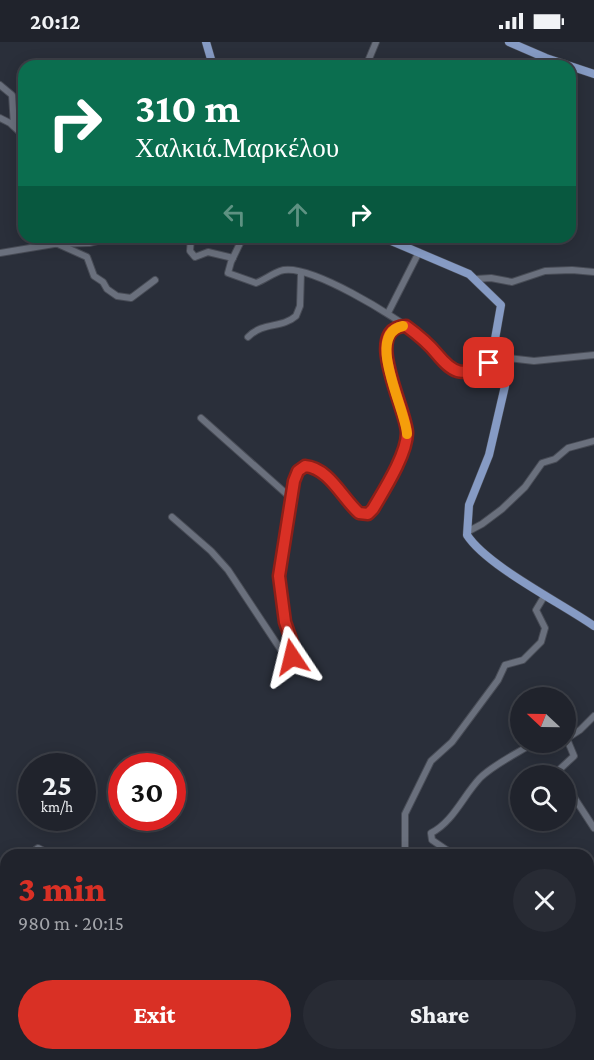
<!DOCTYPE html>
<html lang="en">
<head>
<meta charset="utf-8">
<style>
  body { margin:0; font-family:"Crimson Pro",serif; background:#282b34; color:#f1f3f6; height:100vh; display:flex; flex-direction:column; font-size:22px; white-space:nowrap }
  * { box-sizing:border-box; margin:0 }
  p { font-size:20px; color:#a2a4a9 }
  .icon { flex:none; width:33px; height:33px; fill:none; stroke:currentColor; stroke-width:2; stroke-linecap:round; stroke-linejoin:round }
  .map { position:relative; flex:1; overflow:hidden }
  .side { position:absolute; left:0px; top:807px; width:594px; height:212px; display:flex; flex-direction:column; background:#20232c; border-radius:18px 18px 0 0; box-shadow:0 3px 15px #0003,0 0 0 2px #3d4048 }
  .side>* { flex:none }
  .guide { position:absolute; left:18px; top:18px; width:558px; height:183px; border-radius:18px; box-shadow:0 3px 15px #0003,0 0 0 2px #3d4048; background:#0b6e4f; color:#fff; overflow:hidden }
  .needle { width:39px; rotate:292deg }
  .controls { position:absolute; left:510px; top:645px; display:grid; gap:12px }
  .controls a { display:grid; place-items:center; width:66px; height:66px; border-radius:50%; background:#20232c; box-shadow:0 3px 15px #0003,0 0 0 2px #3d4048; font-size:30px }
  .speed { position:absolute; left:18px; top:711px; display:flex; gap:12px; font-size:30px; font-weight:700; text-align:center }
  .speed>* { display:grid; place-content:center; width:78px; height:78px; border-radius:50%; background:#20232c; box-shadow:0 3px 15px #0003,0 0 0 2px #3d4048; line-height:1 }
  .speed small { font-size:15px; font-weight:400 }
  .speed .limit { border:9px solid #d22; background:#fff; color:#111 }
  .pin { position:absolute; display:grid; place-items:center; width:51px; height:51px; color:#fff; margin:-26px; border-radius:12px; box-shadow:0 3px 9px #0006 }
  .me { position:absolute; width:66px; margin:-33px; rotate:350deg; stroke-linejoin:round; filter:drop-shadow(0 0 4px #0008) }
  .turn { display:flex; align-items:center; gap:21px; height:126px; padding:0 18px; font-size:27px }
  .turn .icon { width:78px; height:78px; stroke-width:2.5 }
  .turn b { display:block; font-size:42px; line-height:51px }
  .lanes { display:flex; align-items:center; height:57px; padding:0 18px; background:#0003; justify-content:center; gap:30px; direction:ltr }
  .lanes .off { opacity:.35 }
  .round { display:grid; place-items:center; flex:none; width:63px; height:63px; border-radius:32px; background:#282b34 }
  .head { display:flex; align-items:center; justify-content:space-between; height:102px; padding:0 18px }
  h1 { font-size:36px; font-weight:800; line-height:45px; color:#d93025 }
  .button { display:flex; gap:12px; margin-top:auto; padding:12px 18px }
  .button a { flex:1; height:69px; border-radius:36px; background:#d93025; color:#fff; font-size:24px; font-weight:800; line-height:69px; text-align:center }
  .button a+a { background:#282b34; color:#f1f3f6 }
  .status { display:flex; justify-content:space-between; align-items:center; height:42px; padding:0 30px; background:#20232c; direction:ltr }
  .status svg { height:16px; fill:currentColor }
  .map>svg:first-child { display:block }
</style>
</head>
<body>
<div class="status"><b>20:12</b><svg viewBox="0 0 49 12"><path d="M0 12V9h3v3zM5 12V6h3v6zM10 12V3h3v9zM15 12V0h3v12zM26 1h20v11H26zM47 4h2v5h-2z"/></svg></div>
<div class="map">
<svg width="594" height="1018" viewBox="0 0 594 1018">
  <rect width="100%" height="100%" fill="#2a2f3a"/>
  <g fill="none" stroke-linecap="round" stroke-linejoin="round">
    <g stroke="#484c56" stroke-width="8">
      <g id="minor">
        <path d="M366 24 376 0"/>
        <path d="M0 43 12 53 14 84"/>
        <path d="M0 76 10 81 24 94"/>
        <path d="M191 195 190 209 195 215 208 210 233 216"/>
        <path d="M243 195 231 220 228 231 256 241C264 238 272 232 280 229 307 219 398 276 419 294 431 304 439 318 450 328L466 330 494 319"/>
        <path d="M58 202 87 215 94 234 103 240 107 247 117 254 131 256 155 238"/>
        <path d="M0 211 54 202 89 201 113 195"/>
        <path d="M476 237 491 236 512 240 545 229 572 228 594 230"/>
        <path d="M388 271 419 210"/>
        <path d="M248 295C264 279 281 287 296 274L300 264 301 231"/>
        <path d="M492 314 534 319 594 313"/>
        <path d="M201 376 291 456"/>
        <path d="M172 475 211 509 228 528 283 611 288 615H293L295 609 285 580 279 534 295 434 302 425C323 419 345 459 359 471L366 473 373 467C384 449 407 411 407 390 407 360 371 314 393 287L406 283"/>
        <path d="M467 490 482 482 502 467 525 445 542 421 555 417 568 406 594 399"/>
        <path d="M566 697 580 688 594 674"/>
        <path d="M561 734 560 727 574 714 567 697"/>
        <path d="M566 743 594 786"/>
        <path d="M29 813 38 806 52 813"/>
        <path d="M405 813V772L431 719 452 700 498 638 505 623 523 618 541 600 545 586 536 568 545 553"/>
        <path d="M454 813 432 798 431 791C453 780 463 754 480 736 494 722 518 711 535 700"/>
        <path d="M0 831 6 828"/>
        <path d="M588 885 594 894"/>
        <path d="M498 1012V1018"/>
      </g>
    </g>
    <g stroke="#484c56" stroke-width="9">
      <g id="major">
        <path d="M206 0 213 24"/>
        <path d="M509 0 546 16 594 32"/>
        <path d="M382 195 469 232 501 263 492 314 505 335V344L489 413 469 463 467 493C487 524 561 561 594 584"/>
      </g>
    </g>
    <use href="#minor" stroke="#6a707d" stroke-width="6"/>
    <use href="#major" stroke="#869bc4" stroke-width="8"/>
  </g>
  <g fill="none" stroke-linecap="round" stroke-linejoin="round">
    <g stroke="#8d1f18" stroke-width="15">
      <path id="route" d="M292 615 295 609 285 580 279 534 294 439 298 429 305 424C329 426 342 456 359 471L368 472 373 467C384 448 407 412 407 391 407 368 361 285 406 284 417 292 428 301 437 312 455 334 463 334 489 321"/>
    </g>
    <use href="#route" stroke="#d93025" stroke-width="10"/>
    <path stroke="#f59e0b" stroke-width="10" d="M403 284C364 292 406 367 407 392"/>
  </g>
</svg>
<div class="controls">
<a><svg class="needle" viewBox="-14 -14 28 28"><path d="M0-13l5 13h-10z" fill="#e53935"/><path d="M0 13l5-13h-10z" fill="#a2a4a9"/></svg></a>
<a><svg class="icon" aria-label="search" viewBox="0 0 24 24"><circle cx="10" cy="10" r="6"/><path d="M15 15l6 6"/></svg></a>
</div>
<div class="speed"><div>25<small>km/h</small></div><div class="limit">30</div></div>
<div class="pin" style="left:489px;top:321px;background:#d93025"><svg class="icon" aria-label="arrive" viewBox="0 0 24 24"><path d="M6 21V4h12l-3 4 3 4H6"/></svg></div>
<svg class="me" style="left:292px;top:615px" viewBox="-20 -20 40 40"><path d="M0-17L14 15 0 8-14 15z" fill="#d93025" stroke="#fff" stroke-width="4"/></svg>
<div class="guide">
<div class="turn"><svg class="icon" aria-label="right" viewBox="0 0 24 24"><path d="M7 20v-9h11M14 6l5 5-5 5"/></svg><div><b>310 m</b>Χαλκιά.Μαρκέλου</div></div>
<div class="lanes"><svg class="icon off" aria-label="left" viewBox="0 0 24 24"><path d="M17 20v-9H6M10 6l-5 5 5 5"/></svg><svg class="icon off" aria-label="ahead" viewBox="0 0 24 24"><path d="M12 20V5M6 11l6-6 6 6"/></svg><svg class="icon" aria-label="right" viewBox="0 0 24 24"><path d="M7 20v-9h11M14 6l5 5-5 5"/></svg></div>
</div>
<section class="side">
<div class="head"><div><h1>3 min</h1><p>980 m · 20:15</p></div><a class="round"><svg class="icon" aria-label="close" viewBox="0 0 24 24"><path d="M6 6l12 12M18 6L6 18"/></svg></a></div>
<div class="button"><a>Exit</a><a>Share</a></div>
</section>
</div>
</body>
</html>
